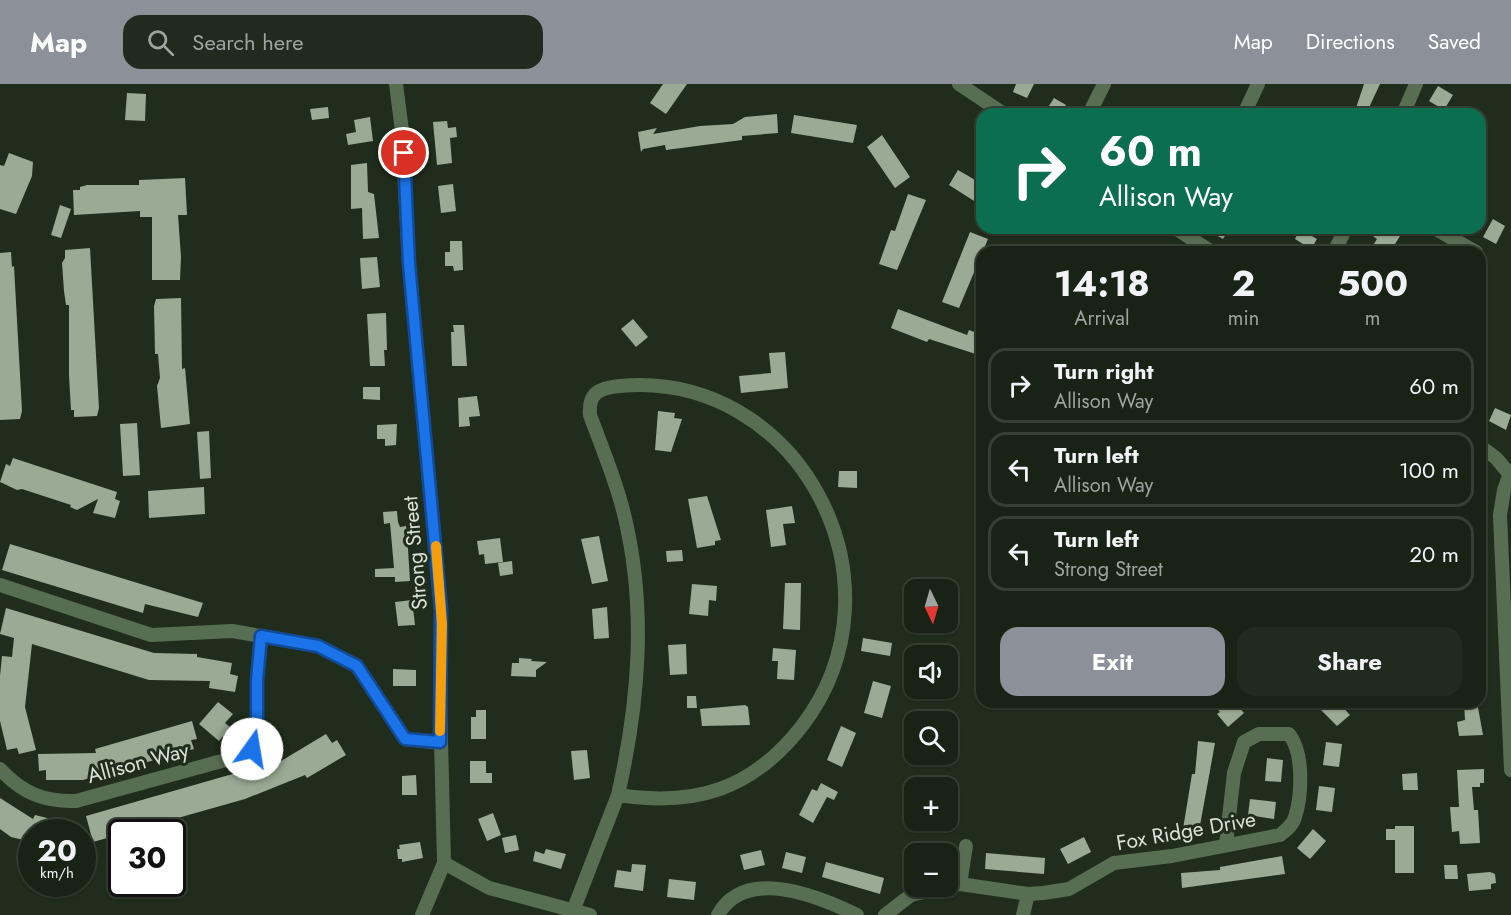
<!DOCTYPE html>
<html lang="en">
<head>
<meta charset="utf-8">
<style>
  body { margin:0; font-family:Jost,sans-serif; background:#212a1e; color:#f1f3f6; height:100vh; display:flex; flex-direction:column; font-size:22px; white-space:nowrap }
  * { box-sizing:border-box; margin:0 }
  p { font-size:20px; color:#9fa4a0 }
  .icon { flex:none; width:33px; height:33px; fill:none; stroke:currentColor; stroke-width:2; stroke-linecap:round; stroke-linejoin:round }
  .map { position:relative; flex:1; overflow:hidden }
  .sheet { position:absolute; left:976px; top:162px; width:510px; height:462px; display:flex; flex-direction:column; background:#182215; border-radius:18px; box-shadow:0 2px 4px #0004,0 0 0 2px #363f34 }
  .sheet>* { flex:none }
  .hud { position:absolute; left:976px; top:24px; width:510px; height:126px; border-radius:18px; box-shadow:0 2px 4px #0004,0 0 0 2px #363f34; background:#0b6e4f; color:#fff; overflow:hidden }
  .needle { width:39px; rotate:175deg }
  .buttons { position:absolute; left:904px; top:495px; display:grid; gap:12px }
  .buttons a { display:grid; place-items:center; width:54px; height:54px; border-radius:12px; background:#182215; box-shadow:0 2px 4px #0004,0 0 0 2px #363f34; font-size:30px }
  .speed { position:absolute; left:18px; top:735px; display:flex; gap:12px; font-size:30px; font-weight:700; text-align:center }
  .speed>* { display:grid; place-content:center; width:78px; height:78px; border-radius:50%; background:#182215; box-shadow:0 2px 4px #0004,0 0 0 2px #363f34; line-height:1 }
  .speed small { font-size:15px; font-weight:400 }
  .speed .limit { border:3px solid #111; border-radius:9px; background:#fff; color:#111 }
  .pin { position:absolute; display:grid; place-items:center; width:51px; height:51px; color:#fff; margin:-26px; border:3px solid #fff; border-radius:50%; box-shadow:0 2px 6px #0007 }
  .me { position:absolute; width:66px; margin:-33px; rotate:13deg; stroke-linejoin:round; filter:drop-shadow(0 0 4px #0008) }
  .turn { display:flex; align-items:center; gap:21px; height:126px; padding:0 24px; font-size:27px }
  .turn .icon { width:78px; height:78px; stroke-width:2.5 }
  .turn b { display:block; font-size:42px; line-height:51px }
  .eta { display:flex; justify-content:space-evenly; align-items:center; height:102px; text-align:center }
  .eta b { font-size:36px; font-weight:700; line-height:42px }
  .primary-button { display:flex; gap:12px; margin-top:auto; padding:12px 24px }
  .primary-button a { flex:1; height:69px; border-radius:18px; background:#8c9099; color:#fff; font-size:24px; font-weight:700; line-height:69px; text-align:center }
  .primary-button a+a { background:#212a1e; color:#f1f3f6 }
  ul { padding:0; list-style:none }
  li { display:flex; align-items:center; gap:18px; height:75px; margin:0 12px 9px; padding:0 12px; border:3px solid #363f34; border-radius:18px }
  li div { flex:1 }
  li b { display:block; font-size:22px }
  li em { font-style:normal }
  header { display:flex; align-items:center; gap:36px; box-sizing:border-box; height:84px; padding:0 30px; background:#8c9099; color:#fff }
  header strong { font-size:28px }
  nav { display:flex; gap:33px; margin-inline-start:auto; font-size:21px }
  .search { width:420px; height:54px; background:#212a1e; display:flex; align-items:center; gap:15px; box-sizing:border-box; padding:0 21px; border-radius:18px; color:#9fa4a0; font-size:22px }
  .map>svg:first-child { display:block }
</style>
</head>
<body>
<header>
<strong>Map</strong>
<div class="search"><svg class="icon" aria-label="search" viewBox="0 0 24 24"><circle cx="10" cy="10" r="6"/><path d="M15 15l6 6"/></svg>Search here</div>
<nav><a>Map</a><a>Directions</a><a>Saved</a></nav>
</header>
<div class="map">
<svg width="1511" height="831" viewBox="0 0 1511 831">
  <rect width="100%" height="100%" fill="#202d1c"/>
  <g fill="#9aaa95">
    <path d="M663 0H687L666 30 650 19Z"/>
    <path d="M1016 0H1034L1027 14 1013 8Z"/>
    <path d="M1364 0H1380L1366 30H1354Z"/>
    <path d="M1438 2 1453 11 1444 26 1429 17Z"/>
    <path d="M127 9 146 10 145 37 125 36Z"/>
    <path d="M1054 14 1066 21 1061 30H1044Z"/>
    <path d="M328 23 329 34 312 36 310 25Z"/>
    <path d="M777 30 778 49 742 52V56L666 66 665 61 643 65 641 68 638 48 657 44 653 50 700 42 733 40 745 33Z"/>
    <path d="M794 31 857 41 853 59 791 49Z"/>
    <path d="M370 33 373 57 348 61 346 50 356 48 354 36Z"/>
    <path d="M447 37 448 44 456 43 457 53 450 54 452 79 437 81 433 38Z"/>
    <path d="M882 51 910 93 895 104 867 63Z"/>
    <path d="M9 69 33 78 32 92 16 130 0 125V81L4 82Z"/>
    <path d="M367 79 368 108 374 110 379 154 363 155 362 124 351 125V81Z"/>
    <path d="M958 86 982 100V122L949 101Z"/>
    <path d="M185 94 187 131H178L181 173 180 196H152V133H140V127L74 131 73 106H80V103L87 101H139V96Z"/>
    <path d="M453 100 456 127 441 129 438 102Z"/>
    <path d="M908 110 926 116 897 186 879 180 891 146 895 147Z"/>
    <path d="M60 121 71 125 61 154 51 151Z"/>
    <path d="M1493 135 1505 142 1496 160 1483 153Z"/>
    <path d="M1204 144H1230L1223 155Z"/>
    <path d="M1379 144H1388L1400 152 1390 168H1369L1377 155 1373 152Z"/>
    <path d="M1300 145 1317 155 1311 165 1295 155Z"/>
    <path d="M970 148 988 155 959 224 942 218Z"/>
    <path d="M450 157H462L463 186 454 187 453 182H445V168H450Z"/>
    <path d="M90 164 99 324 97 332 74 333V326H71L69 292V221H66L64 207 62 179 65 174V166Z"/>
    <path d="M11 168 12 183 14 182 22 327 20 335 0 336V169Z"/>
    <path d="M377 173 380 203 362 205 360 174Z"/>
    <path d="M181 214 182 285 185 284 190 340 161 344 157 302 160 294 158 270H155L154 222 156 215Z"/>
    <path d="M898 225 967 251 969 246 982 251V272L929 255 927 258 891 244Z"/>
    <path d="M386 229 387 266H384L385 282H370L367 230Z"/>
    <path d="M633 235 648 253 636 263 621 245Z"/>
    <path d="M453 241H464L467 282H452L451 248H454Z"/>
    <path d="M785 268 788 304 741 309 739 292 771 289 769 269Z"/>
    <path d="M363 303H380V316L363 315Z"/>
    <path d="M477 312 480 332 469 333 470 342 459 343 458 314Z"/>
    <path d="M1495 324 1511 331 1506 346 1489 337Z"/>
    <path d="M658 327 675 329 674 334 682 335 671 368 655 366Z"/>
    <path d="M137 339 140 391 123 392 120 340Z"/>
    <path d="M397 340 396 361 385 362V355H377V341Z"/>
    <path d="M209 347 211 394 200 395 197 348Z"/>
    <path d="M13 374 117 408 115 415 120 417 115 434 93 429 98 415 77 426 70 423 71 421 22 405 17 406 0 398 6 380 10 382Z"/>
    <path d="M839 387H857V404L838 403Z"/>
    <path d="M204 403 205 430 149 434 148 407Z"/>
    <path d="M707 412 721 456 715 457V461L697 464 688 415Z"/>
    <path d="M792 422 795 439 783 440 786 461 771 463 766 426Z"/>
    <path d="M397 427 398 438 400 443 406 442 407 449 410 497 395 498V493H375V485L394 484 390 439 384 440 383 428Z"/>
    <path d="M599 452 608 497 592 500 581 455Z"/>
    <path d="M500 454 503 478 485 480 484 470 479 471 477 457Z"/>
    <path d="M10 460 203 519 198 533 145 520 143 529 2 486Z"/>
    <path d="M682 466 683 477 667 478 666 467Z"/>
    <path d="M512 477 513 490 500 492 498 479Z"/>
    <path d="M785 499H801L800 546 783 545Z"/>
    <path d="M692 500 717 502 716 517 709 516 708 532 689 530Z"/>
    <path d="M412 516 415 541 398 542 395 518Z"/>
    <path d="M607 523 609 554 594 555 592 525Z"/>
    <path d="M6 524 154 569 197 570V573L232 579 230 590 238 592 235 608 209 604 210 597 149 596 32 560 25 623 36 666 19 670 17 664 7 666 0 637V592L2 572 12 573 14 554 0 550Z"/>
    <path d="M863 554 892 559 890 572 861 567Z"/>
    <path d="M686 560 687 590 670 591 668 561Z"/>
    <path d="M773 564 796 566 794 596 777 595 778 577H772Z"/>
    <path d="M519 574 532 575 531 577 547 578 536 586V593L511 592 512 579H519Z"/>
    <path d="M393 585 416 586V602H393Z"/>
    <path d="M873 597 891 602 882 634 864 629Z"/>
    <path d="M687 612H696L697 624H687Z"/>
    <path d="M218 618 233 630 225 639 230 643 219 657 199 640Z"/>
    <path d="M1222 618H1234L1244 629 1228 643 1217 630 1220 628 1216 623Z"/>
    <path d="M1313 618H1338L1350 631 1337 642Z"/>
    <path d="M1464 618H1477L1483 651 1459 652 1457 638 1465 636Z"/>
    <path d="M745 621 748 623 750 641 702 642 700 625Z"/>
    <path d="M476 626H486V655H471V633H476Z"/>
    <path d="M192 637 197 655 191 656 194 665 83 696H46V686L39 687 38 670 96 669 95 665Z"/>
    <path d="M841 642 856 649 842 683 827 676Z"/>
    <path d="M326 650 332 659 337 656 346 671 307 694 305 691 245 715 93 758 86 732 236 689 279 672 281 677Z"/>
    <path d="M1198 657 1215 659 1199 747 1183 745 1192 690H1195Z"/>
    <path d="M1326 658 1342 660 1339 683 1323 681Z"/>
    <path d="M587 666 590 694 574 696 571 667Z"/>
    <path d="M1267 674 1283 676 1281 698 1265 697Z"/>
    <path d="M470 677H486V689H492V699H470Z"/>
    <path d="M1484 685V699H1480V703H1472L1474 726H1478L1480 759 1460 760 1459 747 1452 748 1450 723H1459L1457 686Z"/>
    <path d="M1417 689 1418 706H1403L1402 690Z"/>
    <path d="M416 691 417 711H402V692Z"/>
    <path d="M821 699 838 708 834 716 827 713 813 739 799 731 812 705 817 707Z"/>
    <path d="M1319 702 1335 704 1332 728 1316 726Z"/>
    <path d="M0 714 33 735 35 731 51 735 47 748H32V758L11 753 0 745Z"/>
    <path d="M1250 715 1276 718 1274 735 1248 731Z"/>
    <path d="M493 729 501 751 487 757 478 735Z"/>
    <path d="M1395 742H1414V789H1395V756H1386V745H1395Z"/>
    <path d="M1313 745 1326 757 1310 775 1297 764Z"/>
    <path d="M516 751 519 766 505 769 502 754Z"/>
    <path d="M1084 753 1091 768 1068 780 1060 765Z"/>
    <path d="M420 758 423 774 402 778V775H398L397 765H400L399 761Z"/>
    <path d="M546 765 566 770 561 785 533 777 535 767 544 770Z"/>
    <path d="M761 766 765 781 744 786 740 771Z"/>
    <path d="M786 768 806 773 802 789 782 784Z"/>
    <path d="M986 769 1045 774 1044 790 985 785Z"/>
    <path d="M1282 772 1285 790 1182 804 1181 789 1220 786V783Z"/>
    <path d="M826 778 884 794 880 810 822 793Z"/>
    <path d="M632 780 646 781 643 807 614 803 617 786 631 788Z"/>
    <path d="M1444 781H1457L1458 795H1445Z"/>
    <path d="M1490 788 1495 790 1496 799 1491 800V805L1469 807 1467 790Z"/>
    <path d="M669 795 696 798 694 816 667 813Z"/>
  </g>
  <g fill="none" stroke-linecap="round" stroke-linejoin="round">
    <g stroke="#586e52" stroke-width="14">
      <path d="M396 0 402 47 409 180 441 526 440 614 444 779 422 831"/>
      <path d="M959 0 1004 30"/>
      <path d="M1089 30 1104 0"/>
      <path d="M1244 30 1258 0"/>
      <path d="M1403 30 1416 0"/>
      <path d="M1175 144 1212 168"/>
      <path d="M1434 144 1476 168"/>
      <path d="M1334 168 1346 144"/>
      <path d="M1480 362 1496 374 1511 392"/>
      <path d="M1511 387 1504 406 1500 431 1511 686"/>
      <path d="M0 501 151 551 232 547 318 562 357 582 405 655 440 659"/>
      <path d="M0 685C22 709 44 718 76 717L240 672 252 665 257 654V595L261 552"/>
      <path d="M444 779 489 804 590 831"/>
      <path d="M960 800 966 762"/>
      <path d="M573 827 618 711C696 723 753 705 802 642 911 500 800 286 620 302 599 304 588 309 590 331 602 364 616 396 624 430 647 524 639 618 618 711"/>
      <path d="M718 831C745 782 818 812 857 831"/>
      <path d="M885 831 911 811 960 800 1028 810 1043 809 1069 805 1114 779 1172 772 1280 751C1286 746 1293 741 1295 733 1302 711 1304 669 1289 650H1259L1244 658 1234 689 1226 760"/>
      <path d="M1023 831 1028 810"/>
    </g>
  </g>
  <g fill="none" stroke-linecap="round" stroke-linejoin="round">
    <g stroke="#114b97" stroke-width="15">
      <path id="route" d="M252 665 257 654V596L261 552 318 562 357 582 405 655 440 658 441 526 409 180 404 69"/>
    </g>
    <use href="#route" stroke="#1a73e8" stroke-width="10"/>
    <path stroke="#f59e0b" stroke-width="10" d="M436 462 442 540 440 647"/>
  </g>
  <g text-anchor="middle" stroke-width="6" stroke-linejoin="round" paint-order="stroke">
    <g font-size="21" fill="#d9e2d7" stroke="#202d1c">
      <text transform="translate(415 469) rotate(-95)" y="7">Strong Street</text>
      <text transform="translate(138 679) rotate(-15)" y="7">Allison Way</text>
      <text transform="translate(1186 747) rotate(-10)" y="7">Fox Ridge Drive</text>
    </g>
  </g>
</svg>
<div class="buttons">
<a><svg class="needle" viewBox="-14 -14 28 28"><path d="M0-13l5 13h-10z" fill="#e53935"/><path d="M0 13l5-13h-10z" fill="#9fa4a0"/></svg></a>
<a><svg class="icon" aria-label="sound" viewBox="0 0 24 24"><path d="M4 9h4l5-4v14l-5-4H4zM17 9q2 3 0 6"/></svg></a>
<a><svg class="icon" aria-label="search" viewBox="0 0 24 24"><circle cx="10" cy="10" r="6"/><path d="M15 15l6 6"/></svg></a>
<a>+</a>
<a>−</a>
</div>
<div class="speed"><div>20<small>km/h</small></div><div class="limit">30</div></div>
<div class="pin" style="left:404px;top:69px;background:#d93025"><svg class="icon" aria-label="arrive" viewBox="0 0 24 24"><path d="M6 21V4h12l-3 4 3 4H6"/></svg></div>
<svg class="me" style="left:252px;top:665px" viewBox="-20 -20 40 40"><circle r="19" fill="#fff"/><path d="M0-13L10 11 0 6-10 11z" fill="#1a73e8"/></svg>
<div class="hud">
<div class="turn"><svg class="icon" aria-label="right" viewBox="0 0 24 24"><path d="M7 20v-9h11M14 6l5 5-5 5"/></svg><div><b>60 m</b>Allison Way</div></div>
</div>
<section class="sheet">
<div class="eta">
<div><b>14:18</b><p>Arrival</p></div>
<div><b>2</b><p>min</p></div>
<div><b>500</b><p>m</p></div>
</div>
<ul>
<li><svg class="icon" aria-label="right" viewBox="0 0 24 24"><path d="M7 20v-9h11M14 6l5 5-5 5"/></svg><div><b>Turn right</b><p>Allison Way</p></div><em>60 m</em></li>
<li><svg class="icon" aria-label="left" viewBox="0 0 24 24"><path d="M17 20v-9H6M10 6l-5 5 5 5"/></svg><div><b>Turn left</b><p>Allison Way</p></div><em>100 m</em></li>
<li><svg class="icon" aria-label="left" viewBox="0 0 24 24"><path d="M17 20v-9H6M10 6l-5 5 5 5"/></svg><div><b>Turn left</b><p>Strong Street</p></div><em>20 m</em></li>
</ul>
<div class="primary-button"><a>Exit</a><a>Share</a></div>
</section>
</div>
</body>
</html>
